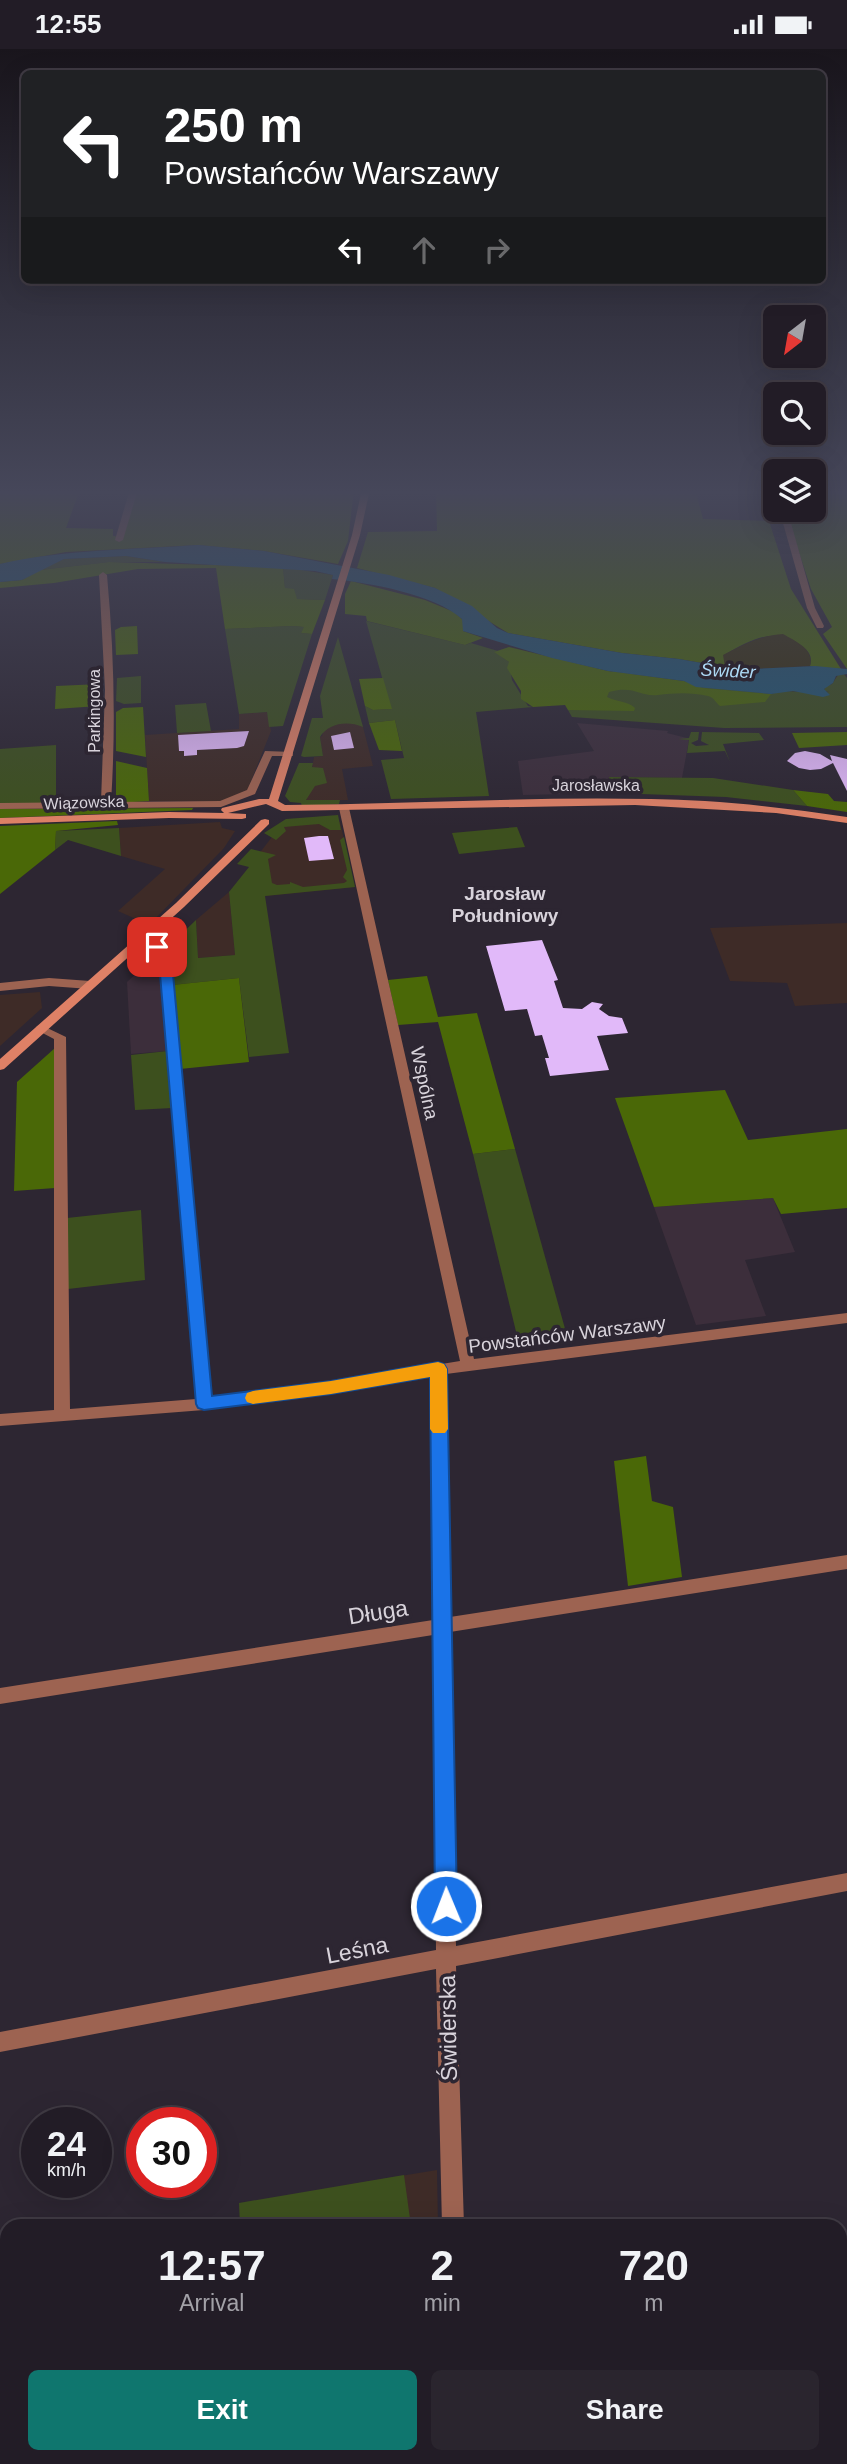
<!DOCTYPE html>
<html lang="en">
<head>
<meta charset="utf-8">
<style>
  body { margin:0; font-family:Helvetica,sans-serif; background:#2a252e; color:#f1f3f6; height:100vh; display:flex; flex-direction:column; font-size:26px; white-space:nowrap }
  * { box-sizing:border-box; margin:0 }
  p { font-size:23px; color:#a2a1a7 }
  .icon { flex:none; width:38px; height:38px; fill:none; stroke:currentColor; stroke-width:2; stroke-linecap:round; stroke-linejoin:round }
  .map { position:relative; flex:1; overflow:hidden }
  .drawer { position:absolute; left:0px; top:2170px; width:847px; height:245px; display:flex; flex-direction:column; background:#221c26; border-radius:21px 21px 0 0; box-shadow:0 7px 28px #0002,0 0 0 2px #3f3a43 }
  .drawer>* { flex:none }
  .banner { position:absolute; left:21px; top:21px; width:805px; height:214px; border-radius:10px; box-shadow:0 7px 28px #0002,0 0 0 2px #3f3a43; background:#202124; color:#fff; overflow:hidden }
  .needle { width:46px; rotate:211deg }
  .buttons { position:absolute; left:763px; top:256px; display:grid; gap:14px }
  .buttons a { display:grid; place-items:center; width:63px; height:63px; border-radius:10px; background:#221c26; box-shadow:0 7px 28px #0002,0 0 0 2px #3f3a43; font-size:35px }
  .speed { position:absolute; left:21px; top:2058px; display:flex; gap:14px; font-size:35px; font-weight:700; text-align:center }
  .speed>* { display:grid; place-content:center; width:91px; height:91px; border-radius:50%; background:#221c26; box-shadow:0 7px 28px #0002,0 0 0 2px #3f3a43; line-height:1 }
  .speed small { font-size:18px; font-weight:400 }
  .speed .limit { border:10px solid #d22; background:#fff; color:#111 }
  .pin { position:absolute; display:grid; place-items:center; width:60px; height:60px; color:#fff; margin:-30px; border-radius:14px; box-shadow:0 4px 10px #0006 }
  .me { position:absolute; width:77px; margin:-38px; rotate:359deg; stroke-linejoin:round; filter:drop-shadow(0 0 5px #0008) }
  .turn { display:flex; align-items:center; gap:24px; height:147px; padding:0 28px; font-size:32px }
  .turn .icon { width:91px; height:91px; stroke-width:2.5 }
  .turn b { display:block; font-size:49px; line-height:60px }
  .lanes { display:flex; align-items:center; height:66px; padding:0 28px; background:#0003; justify-content:center; gap:35px; direction:ltr }
  .lanes .off { opacity:.35 }
  .eta { display:flex; justify-content:space-evenly; align-items:center; height:119px; text-align:center }
  .eta b { font-size:42px; font-weight:700; line-height:49px }
  .button { display:flex; gap:14px; margin-top:auto; padding:14px 28px }
  .button a { flex:1; height:80px; border-radius:10px; background:#0f766e; color:#fff; font-size:28px; font-weight:700; line-height:80px; text-align:center }
  .button a+a { background:#2a252e; color:#f1f3f6 }
  .status { display:flex; justify-content:space-between; align-items:center; height:49px; padding:0 35px; background:#221c26; direction:ltr }
  .status svg { height:19px; fill:currentColor }
  .map>svg:first-child { display:block }
</style>
</head>
<body>
<div class="status"><b>12:55</b><svg viewBox="0 0 49 12"><path d="M0 12V9h3v3zM5 12V6h3v6zM10 12V3h3v9zM15 12V0h3v12zM26 1h20v11H26zM47 4h2v5h-2z"/></svg></div>
<div class="map">
<svg width="847" height="2415" viewBox="0 0 847 2415">
  <rect width="100%" height="100%" fill="#2d2632"/>
  <g fill="#3e2b27">
    <path d="M267 663 271 682 247 742 223 752H149L145 686 239 680V665Z"/>
    <path d="M354 672 362 674 373 717 342 720 348 751 306 752 314 708 323 707 320 688 322 687 324 677Z"/>
    <path d="M220 773 222 779 235 782 224 799 149 876 118 862 165 820 121 807 119 779Z"/>
    <path d="M340 773 355 838 265 847 258 806 272 788 287 776Z"/>
    <path d="M229 843 235 906 198 909 196 871Z"/>
    <path d="M847 874V954L795 957 787 934 730 932 710 879Z"/>
    <path d="M40 943 42 959 0 997V946Z"/>
    <path d="M437 2121 438 2177H357L352 2135Z"/>
  </g>
  <g fill="#3c2e3b">
    <path d="M577 674 668 682 667 684 687 689 689 691 682 729 610 728 613 744 523 746 518 712 594 702Z"/>
    <path d="M160 903 168 1002 131 1005 127 933Z"/>
    <path d="M773 1149 795 1203 745 1211 766 1267 696 1276 654 1158Z"/>
  </g>
  <g fill="#3d501e">
    <path d="M126 507 165 513H109L40 521 64 510Z"/>
    <path d="M283 518 333 526 325 551 297 550 285 539Z"/>
    <path d="M366 572 465 596 471 594 498 602 495 603 509 613 512 631 528 657 533 658 476 663 489 747 391 750 381 711 404 709 395 671 369 674 365 657 373 661 391 660Z"/>
    <path d="M293 577 305 578 301 584 312 585 283 677 269 678 267 663 239 665 225 580Z"/>
    <path d="M338 588 363 678C346 671 328 675 320 688L323 707 304 708 301 707 312 669H323L320 647Z"/>
    <path d="M613 622 771 645C790 638 809 647 829 643L824 642 825 638 832 635 838 626 844 625 847 629V678L724 679 572 668 568 661Z"/>
    <path d="M141 627V654L124 655 116 652 117 629Z"/>
    <path d="M206 654 211 682 177 684 175 656Z"/>
    <path d="M691 683H699L698 691 691 694 696 697 709 696 701 692 702 683 759 684 764 691 723 695 730 713 725 702 687 704 689 691 678 690 689 689Z"/>
    <path d="M56 696V754L0 755V700Z"/>
    <path d="M299 714H313L312 718 323 719 327 734 315 737 306 751H340L339 755 302 757 301 754 290 753 285 747Z"/>
    <path d="M609 728 713 729 793 741 807 757 726 748 613 744Z"/>
    <path d="M338 766 341 781H330L319 775 284 778 286 782 276 791 264 784 286 770Z"/>
    <path d="M517 778 525 798 459 805 452 784Z"/>
    <path d="M119 779 121 807 68 791 55 801 56 782Z"/>
    <path d="M344 788 355 838 265 847 289 1004 249 1008 239 929 172 936 169 897 196 871 198 909 235 906 229 843 249 818 237 815 251 800 276 806 268 810 272 834 277 836 290 835V833L303 838 344 834 347 832 343 828 347 821 340 791Z"/>
    <path d="M168 1002 172 1059 135 1061 131 1006Z"/>
    <path d="M515 1100 569 1294 520 1299 473 1105Z"/>
    <path d="M141 1161 145 1231 68 1240 67 1169Z"/>
    <path d="M404 2126 411 2177H240L239 2154Z"/>
  </g>
  <g fill="#4a6807">
    <path d="M0 440H80L66 479 113 480V487L122 488 138 440H354L348 492 338 515 264 502 198 496 66 503 0 515Z"/>
    <path d="M436 440H455L457 445 552 440H695L703 470 769 472 791 540 841 620 810 617C813 606 808 601 799 595 773 577 749 592 724 606L725 618 679 610 622 604 508 584 435 539 357 519 368 483 437 482Z"/>
    <path d="M814 440H847V620L823 585 832 578 811 540 785 460H814Z"/>
    <path d="M109 513 283 518 285 539 294 540 297 550 325 551 312 585 301 584 304 578 293 577 225 580 216 519 138 520 54 534 0 539V533L22 531 40 521Z"/>
    <path d="M351 532 425 551 454 563 463 571V582L483 589 465 596 367 572 366 567 345 565V545Z"/>
    <path d="M137 577 138 605 116 606 115 581 121 578Z"/>
    <path d="M509 598 608 622 684 632 703 639 771 645 765 653 720 657C714 652 715 649 708 647 691 643 674 644 658 646 639 648 635 636 609 643L607 648C616 653 628 652 635 659L634 662 568 661 565 656 533 658 521 650V642L507 619 509 613 494 603Z"/>
    <path d="M383 629 392 660 373 661 365 657 359 630Z"/>
    <path d="M100 635 99 657 55 660 56 637Z"/>
    <path d="M143 658 146 708 116 702V663L123 659Z"/>
    <path d="M395 671 402 702 379 701 369 674Z"/>
    <path d="M847 683V696L799 699 792 684Z"/>
    <path d="M116 712 147 719 149 752 116 754Z"/>
    <path d="M793 741 828 745 834 752 847 753V763L807 757Z"/>
    <path d="M193 759 192 761 0 769V760Z"/>
    <path d="M117 772 118 776 56 782 55 801 0 845V777Z"/>
    <path d="M427 927 438 968 477 964 515 1100 473 1105 438 973 398 976 388 931Z"/>
    <path d="M239 929 249 1013 180 1020 172 936Z"/>
    <path d="M55 999V1139L14 1142 17 1033Z"/>
    <path d="M725 1041 748 1091 847 1080V1159L781 1165 773 1149 654 1158 615 1049Z"/>
    <path d="M646 1407 652 1452 673 1458 682 1528 628 1537 614 1412Z"/>
  </g>
  <path fill="#38300f" d="M783 585C797 593 814 600 810 617L754 620 725 618 723 606C742 596 762 586 783 585Z"/>
  <path fill="#235773" d="M198 496 264 502 389 526 435 539 472 557 497 579 508 584 622 604 679 610 725 618 754 620 815 617 847 620V625L836 627 833 634 824 640 830 646 823 648 793 642 771 645 696 638 684 632 608 622 552 609 463 582 462 570C434 545 370 534 332 530L333 526 315 522 165 513 126 507 64 510 22 531 0 533V515C65 500 132 501 198 496Z"/>
  <g fill="#e1b9f9">
    <path d="M249 682 244 697 237 699 197 701V706L184 707V702H179L178 686Z"/>
    <path d="M350 683 354 699 334 701 331 687Z"/>
    <path d="M805 702 820 705 832 712 830 706 847 710V742L833 714 821 720 810 721 799 719 787 712 795 704Z"/>
    <path d="M319 787H328L334 810 309 812 304 789Z"/>
    <path d="M542 891 558 931 554 932 563 959 582 960 592 953 603 955 599 960 609 967 622 969 628 984 597 987 609 1021 550 1027 545 1009H549L542 986 535 987 527 960 505 962 486 897Z"/>
  </g>
  <g fill="none" stroke-linecap="round" stroke-linejoin="round">
    <g fill="#9d6351" fill-rule="evenodd">
      <path d="M130 440H138L123 491 119 493 115 491Z"/>
      <path d="M779 460H787L815 559 824 577 823 579H817L807 559Z"/>
      <path d="M103 523 107 526C114 602 116 677 111 753L220 752 247 741 265 702 293 703V707H272L255 745 221 758 0 760V754L101 753 105 641 99 526Z"/>
      <path d="M344 756 349 759 474 1310 847 1264V1274L446 1325 450 1568 847 1506V1520L450 1583 456 1897 847 1824V1842L456 1917 464 2177H442L436 1920 0 2003V1983L436 1901 433 1586 0 1655V1639L433 1571 431 1327 331 1345 204 1361 0 1377V1365L54 1361V990L35 980 37 977 41 976 66 988 70 1360 196 1350 158 905 136 894 134 892 140 889 170 903 211 1348 331 1333 460 1312 339 759Z"/>
      <path d="M49 929 90 932 96 936 90 940 49 937 0 942V934Z"/>
      <path d="M847 2257V2279L840 2281V2259Z"/>
      <path d="M178 2408H230L227 2415H175Z"/>
      <rect x="449" y="2408" width="24" height="7"/>
    </g>
    <g fill="#df8166" fill-rule="evenodd">
      <path d="M362 440H370L360 486 278 752 285 756C425 755 565 745 705 752 752 755 800 761 847 768V774L776 764 635 756 282 762 266 755 228 764 246 765V769L242 770 169 769 0 775V769L169 763 224 764 221 761 222 759 259 750H269L352 486Z"/>
      <path d="M265 770 269 771V775L184 858 4 1020 0 1021V1010L176 854 261 771Z"/>
    </g>
  </g>
  <linearGradient id="sky" x2="0" y2="1"><stop stop-color="#19151c"/><stop offset="0.57" stop-color="#46475a"/><stop offset="1" stop-color="#46475a" stop-opacity="0"/></linearGradient>
  <rect width="847" height="778" fill="url(#sky)"/>
  <path fill="#1a73e8" stroke="#114b97" stroke-width="2" d="M157 894 171 903 173 925 212 1347 331 1332 438 1313 444 1315 447 1320 457 1857 453 1865 446 1868 438 1865 435 1857 430 1328 331 1345 204 1361 198 1359 196 1355 160 925 158 904 151 898Z"/>
  <path fill="#f59e0b" d="M438 1313 444 1315 447 1320 448 1380 445 1384H433L430 1380V1328L331 1345 253 1355 247 1353 245 1349 247 1344 253 1342 331 1332Z"/>
  <g text-anchor="middle" stroke-width="7" stroke-linejoin="round" paint-order="stroke">
    <g font-size="16" fill="#d8d3db" stroke="#2d2632">
      <text transform="translate(94 662) rotate(-90)" y="6">Parkingowa</text>
      <text x="596" y="742">Jarosławska</text>
      <text transform="translate(84 753) rotate(-2)" y="6">Wiązowska</text>
    </g>
    <g font-size="18" font-style="italic" fill="#add9f5" stroke="#2d2632">
      <text transform="translate(728 622) rotate(3)" y="6">Świder</text>
    </g>
    <g font-size="19" font-weight="bold" fill="#d8d3db" stroke="#2d2632">
      <text x="505" y="851">Jarosław<tspan x="505" dy="22">Południowy</tspan></text>
    </g>
    <g font-size="19" fill="#d8d3db" stroke="#2d2632">
      <text transform="translate(425 1034) rotate(78)" y="7">Wspólna</text>
      <text transform="translate(567 1285) rotate(-7)" y="7">Powstańców Warszawy</text>
    </g>
    <g font-size="23" fill="#d8d3db" stroke="#2d2632">
      <text transform="translate(378 1563) rotate(-9)" y="8">Długa</text>
      <text transform="translate(357 1901) rotate(-11)" y="8">Leśna</text>
      <text transform="translate(448 1979) rotate(-91)" y="8">Świderska</text>
    </g>
  </g>
</svg>
<div class="buttons">
<a><svg class="needle" viewBox="-14 -14 28 28"><path d="M0-13l5 13h-10z" fill="#e53935"/><path d="M0 13l5-13h-10z" fill="#a2a1a7"/></svg></a>
<a><svg class="icon" aria-label="search" viewBox="0 0 24 24"><circle cx="10" cy="10" r="6"/><path d="M15 15l6 6"/></svg></a>
<a><svg class="icon" aria-label="layers" viewBox="0 0 24 24"><path d="M12 4l9 5-9 5-9-5zM3 14l9 5 9-5"/></svg></a>
</div>
<div class="speed"><div>24<small>km/h</small></div><div class="limit">30</div></div>
<div class="pin" style="left:157px;top:898px;background:#d93025"><svg class="icon" aria-label="arrive" viewBox="0 0 24 24"><path d="M6 21V4h12l-3 4 3 4H6"/></svg></div>
<svg class="me" style="left:446px;top:1857px" viewBox="-20 -20 40 40"><circle r="17" fill="#1a73e8" stroke="#fff" stroke-width="3"/><path d="M0-11L8 9 0 5-8 9z" fill="#fff"/></svg>
<div class="banner">
<div class="turn"><svg class="icon" aria-label="left" viewBox="0 0 24 24"><path d="M17 20v-9H6M10 6l-5 5 5 5"/></svg><div><b>250 m</b>Powstańców Warszawy</div></div>
<div class="lanes"><svg class="icon" aria-label="left" viewBox="0 0 24 24"><path d="M17 20v-9H6M10 6l-5 5 5 5"/></svg><svg class="icon off" aria-label="ahead" viewBox="0 0 24 24"><path d="M12 20V5M6 11l6-6 6 6"/></svg><svg class="icon off" aria-label="right" viewBox="0 0 24 24"><path d="M7 20v-9h11M14 6l5 5-5 5"/></svg></div>
</div>
<section class="drawer">
<div class="eta">
<div><b>12:57</b><p>Arrival</p></div>
<div><b>2</b><p>min</p></div>
<div><b>720</b><p>m</p></div>
</div>
<div class="button"><a>Exit</a><a>Share</a></div>
</section>
</div>
</body>
</html>
